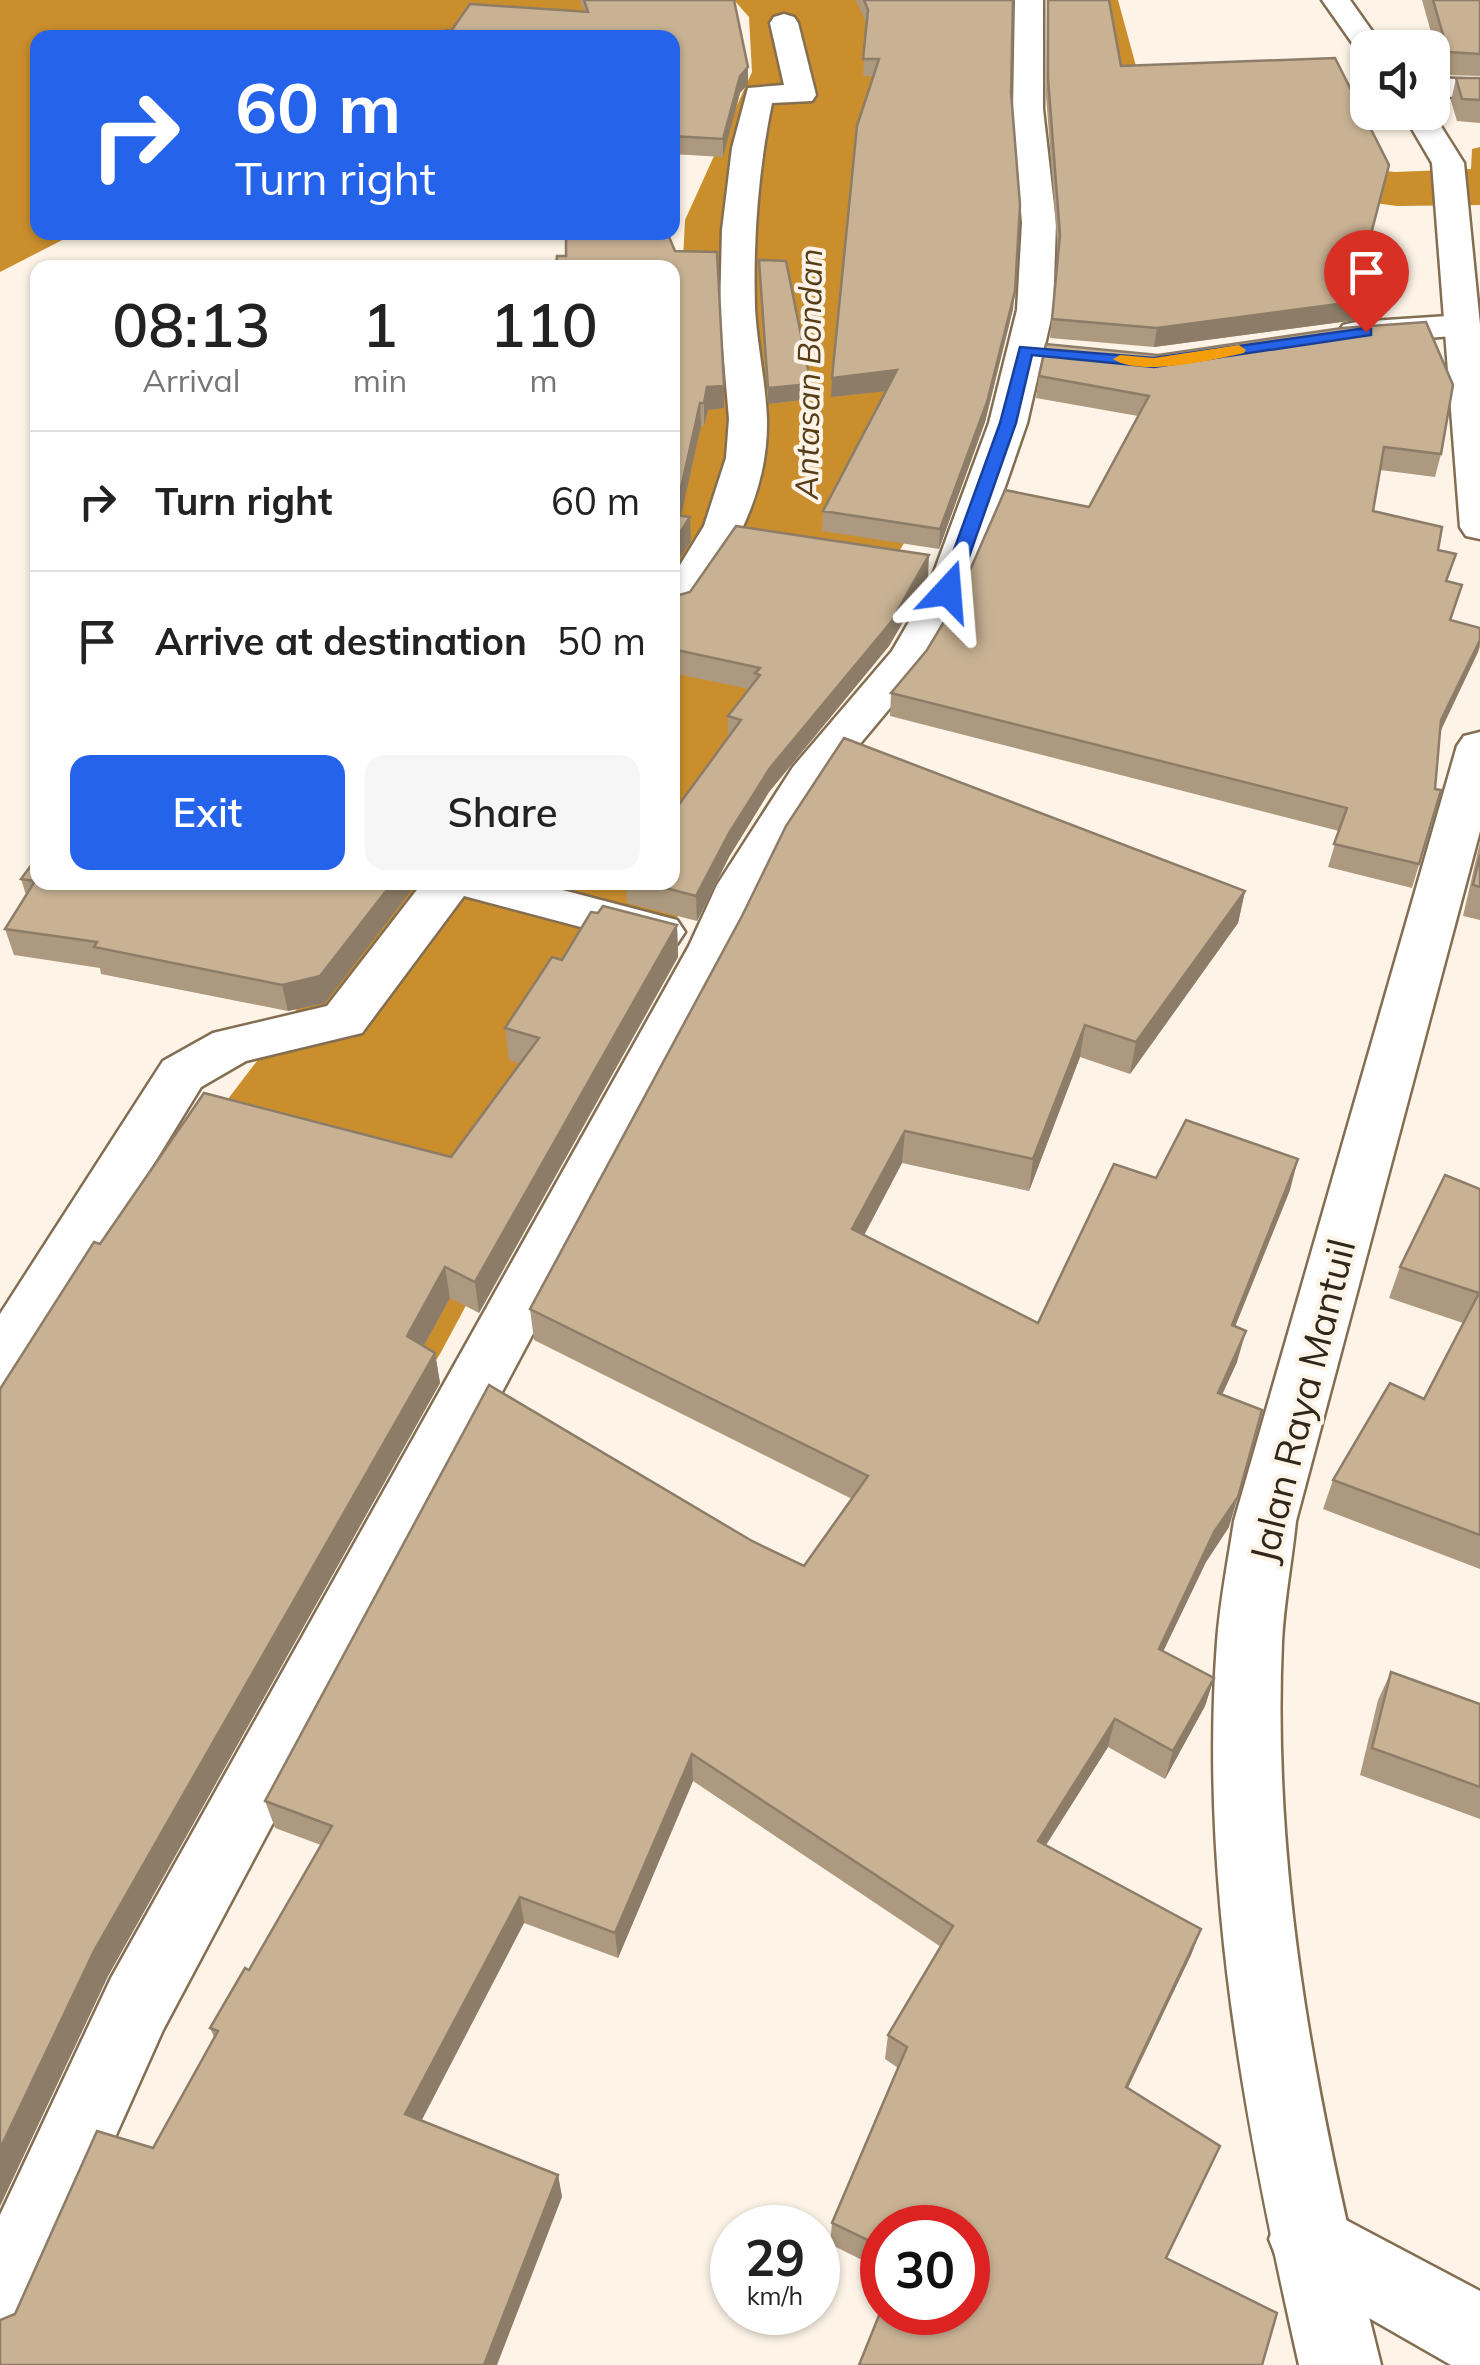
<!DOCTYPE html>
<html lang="en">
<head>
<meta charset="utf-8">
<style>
  body { margin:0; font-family:Mulish,sans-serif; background:#f6f6f6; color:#222; height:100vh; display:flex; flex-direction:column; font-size:38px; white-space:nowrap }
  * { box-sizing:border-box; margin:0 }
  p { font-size:32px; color:#767676 }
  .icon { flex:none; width:55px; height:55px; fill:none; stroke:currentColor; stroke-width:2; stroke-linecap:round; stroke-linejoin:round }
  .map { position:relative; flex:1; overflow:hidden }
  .panel { position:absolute; left:30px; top:260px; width:650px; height:630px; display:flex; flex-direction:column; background:#fff; border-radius:20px; box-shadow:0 2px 8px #0004 }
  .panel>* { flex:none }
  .banner { position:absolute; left:30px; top:30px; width:650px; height:210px; border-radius:20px; box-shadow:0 2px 8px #0004; background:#2563eb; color:#fff; overflow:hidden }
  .controls { position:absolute; left:1350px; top:30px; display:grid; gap:20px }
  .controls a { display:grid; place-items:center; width:100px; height:100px; border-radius:20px; background:#fff; box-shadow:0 2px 8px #0004; font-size:50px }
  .speed { position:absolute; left:710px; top:2205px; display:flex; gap:20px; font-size:50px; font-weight:700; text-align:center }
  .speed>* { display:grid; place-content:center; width:130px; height:130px; border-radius:50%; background:#fff; box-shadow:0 2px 8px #0004; line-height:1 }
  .speed small { font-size:25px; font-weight:400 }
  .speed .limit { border:15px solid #d22; background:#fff; color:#111 }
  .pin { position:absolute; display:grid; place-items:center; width:85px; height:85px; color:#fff; margin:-102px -42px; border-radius:50% 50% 50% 0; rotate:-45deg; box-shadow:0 0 10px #0007 }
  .pin .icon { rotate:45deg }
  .me { position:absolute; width:110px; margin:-55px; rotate:19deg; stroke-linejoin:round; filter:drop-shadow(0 0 8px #0008) }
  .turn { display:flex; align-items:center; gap:35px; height:210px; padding:0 40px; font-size:45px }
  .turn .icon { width:130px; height:130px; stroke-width:2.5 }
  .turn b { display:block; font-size:70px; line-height:85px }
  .eta { display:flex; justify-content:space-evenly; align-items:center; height:170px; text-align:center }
  .eta b { font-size:60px; font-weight:600; line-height:70px }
  .button { display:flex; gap:20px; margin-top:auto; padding:20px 40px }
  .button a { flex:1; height:115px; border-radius:20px; background:#2563eb; color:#fff; font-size:40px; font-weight:600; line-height:115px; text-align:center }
  .button a+a { background:#f6f6f6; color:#222 }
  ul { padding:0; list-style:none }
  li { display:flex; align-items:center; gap:30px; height:140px; padding:0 40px; border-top:2px solid #e0e0e0 }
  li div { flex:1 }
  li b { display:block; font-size:38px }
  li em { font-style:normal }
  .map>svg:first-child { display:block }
</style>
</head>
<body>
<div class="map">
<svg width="1480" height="2365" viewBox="0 0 1480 2365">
  <rect width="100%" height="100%" fill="#fdf4e7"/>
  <g fill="#ca8e2d">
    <path d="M0 0H685L533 38H38V232L76 233 0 272Z"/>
    <path d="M734 0H956L909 535 652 959 440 1354 97 1889 173 1171 393 883 672 882 673 396 677 379 685 220 752 72 749 17Z"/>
    <path d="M1052 0H1118L1136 66 1302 161 1395 172 1471 169 1472 149 1480 147V205L1397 206 1232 184Z"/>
  </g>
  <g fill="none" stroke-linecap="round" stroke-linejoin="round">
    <g stroke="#836e52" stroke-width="5">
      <g id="street">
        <path d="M1015 0H1043V109L1056 223 1053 310 1027 423 969 591 925 666 834 775 765 885 739 946 163 2030 28 2332 0 2344V2215L111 1978 689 946 717 885 793 767 892 651 927 591 989 423 1017 310 1022 223 1013 109Z"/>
        <path d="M784 14 794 17 798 23 816 95 812 101 772 103C758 171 753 239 755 308 757 346 766 383 767 421 768 495 731 559 687 614L672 617V578L704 526 726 458 729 419 720 313 722 230 732 148 748 88 784 85 770 23 774 17Z"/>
        <path d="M1432 78 1480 80V98L1432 96Z"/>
        <path d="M1463 315 1476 318 1480 325 1476 334 1356 344 1343 341 1338 333 1343 325 1356 322Z"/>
        <path d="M423 882H532L677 920 685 932 677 944 660 948 464 896 362 1033 246 1061 201 1087 21 1380 0 1387V1314L163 1061 213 1033 327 1006Z"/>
        <path d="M1308 2200 1480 2291V2365H1451L1280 2267 1269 2239 1280 2211Z"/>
      </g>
    </g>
    <g stroke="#836e52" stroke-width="5">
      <g id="secondary">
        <path d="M1322 0H1350L1384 48H1368V56L1360 54Z"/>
        <path d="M1402 112H1432L1464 163 1480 325V539L1466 536 1460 527 1432 163Z"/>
        <path d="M1480 732V831L1296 1521C1292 1561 1284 1602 1282 1642 1271 1886 1322 2130 1381 2365H1299C1246 2130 1199 1884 1217 1642 1220 1601 1228 1561 1234 1521L1457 746 1464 736Z"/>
      </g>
    </g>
    <use href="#street" fill="#fff" fill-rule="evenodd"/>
    <use href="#secondary" fill="#fff" fill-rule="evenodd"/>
  </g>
  <g fill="#ad997f">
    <path d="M580 0H734L748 67V84L740 93 723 157 672 154V38L451 31 584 12Z"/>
    <path d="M856 0H1013L1011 92 1013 309 985 422 939 549 822 531 823 511 886 391 831 397 832 378 874 76H863L867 25Z"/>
    <path d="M1047 0H1109L1121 66 1360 280 1379 317 1154 347 1050 338 1058 254 1046 95Z"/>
    <path d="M1422 0H1480V76L1443 75Z"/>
    <path d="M1456 78H1480V123L1457 121 1451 101Z"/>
    <path d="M759 260 810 399 768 404Z"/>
    <path d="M672 268 724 386V408L708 410 704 426H701L681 516 691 541 672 570Z"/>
    <path d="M1046 344 1441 454 1435 477 1380 470 1373 511 1438 550 1448 582 1462 585 1451 621 1480 628V647L1478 652 1440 731 1435 789 1441 790 1412 888 1328 867 1339 831 890 716 891 693 1089 507 1138 416 1036 398 1039 376Z"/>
    <path d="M928 579 889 646 769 792 729 857 697 921 627 903 626 882H672L728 738V716L749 689 672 673V597Z"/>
    <path d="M1480 842V920L1463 916Z"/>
    <path d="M38 856 325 1003 288 1011 101 974 100 968 14 955 5 929 26 895 21 879Z"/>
    <path d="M1245 891 1238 923 1130 1074 1080 1057 1029 1191 902 1163 864 1235 1038 1323 1156 1178 1290 1190 1235 1327 1237 1362 1222 1395 1229 1527 1206 1562 1163 1651 1214 1678 1205 1706 1165 1779 1108 1747 1046 1845 1201 1929 1191 1955 1128 2088 968 2312 882 2228V2270L830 2244 832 2223 898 2068 885 2059 888 2035 941 1947 693 1781 618 1958 524 1923 421 2121 558 2175 562 2197 15 2314 153 2148 214 2037 210 2028 249 1970 321 1845 275 1828 265 1801 752 1541 804 1566 852 1499 534 1340 530 1309Z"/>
    <path d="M677 925 678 957 479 1313 450 1298 424 1346 435 1353 440 1383 108 1976 0 2206V1389L100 1244 451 1157 520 1064 509 1060 505 1028 562 960Z"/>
    <path d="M1480 1189V1569L1323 1509 1333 1480 1424 1399 1463 1323 1389 1298 1400 1267Z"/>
    <path d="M1391 1672 1480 1704V1819L1360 1775 1378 1700Z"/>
  </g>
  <g fill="#8d7d68">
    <path d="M748 67V84L740 93 723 157V139L740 76Z"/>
    <path d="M1015 291 1013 309 985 422 939 549 940 529Z"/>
    <path d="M1383 298 1379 317 1154 347 1157 328Z"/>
    <path d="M897 370 896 390 831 397 832 378Z"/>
    <path d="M811 384 810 399 768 404V388Z"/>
    <path d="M724 386V408L708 410 704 426V403L707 387Z"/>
    <path d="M700 403 701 426 676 538 675 515Z"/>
    <path d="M690 517 691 541 672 570V545Z"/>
    <path d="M929 555 928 579 889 646 769 792 729 857 697 921 696 896 729 833 770 768Z"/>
    <path d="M1480 640 1478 652 1435 743 1441 720Z"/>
    <path d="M393 882H418L325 1003 288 1011 282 985Z"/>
    <path d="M1245 891 1238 923 1130 1074 1136 1042Z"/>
    <path d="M677 925 678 957 479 1313 475 1282Z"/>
    <path d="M1085 1025 1080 1057 1029 1191 1033 1159Z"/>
    <path d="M905 1131 902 1163 851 1260 852 1229Z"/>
    <path d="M1298 1159 1290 1190 1223 1356 1232 1325Z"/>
    <path d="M445 1267 450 1298 412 1367 407 1336Z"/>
    <path d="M1246 1331 1237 1362 1209 1423 1218 1393Z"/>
    <path d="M435 1353 440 1383 108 1976 0 2206V2149L94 1951Z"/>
    <path d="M1238 1497 1229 1527 1206 1562 1151 1677 1159 1649 1214 1532Z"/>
    <path d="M1214 1678 1205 1706 1165 1779 1173 1751Z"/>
    <path d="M1115 1719 1108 1747 1032 1867 1038 1841Z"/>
    <path d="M692 1754 693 1781 618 1958 615 1933Z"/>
    <path d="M520 1897 524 1923 413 2137 405 2114Z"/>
    <path d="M1201 1929 1191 1955 1117 2110 1126 2087Z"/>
    <path d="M558 2175 562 2197 497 2365H484Z"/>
  </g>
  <g fill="#c9b294" stroke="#8d7d68" stroke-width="2.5">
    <path d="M584 0H734L748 67 740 76 723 139 672 136V38H440L446 30 451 31 470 4 588 12Z"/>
    <path d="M864 0H1013L1011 92 1020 205 1015 291 987 402 940 529 823 511 897 370 832 378 857 126 879 59H863L868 10Z"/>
    <path d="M1048 0H1109L1121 66 1335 58 1389 165 1359 280 1383 298 1157 328 1052 319 1060 235 1048 78Z"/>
    <path d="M1433 0H1480V54L1448 52Z"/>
    <path d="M1456 78H1480V100L1462 99Z"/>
    <path d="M566 232H667L675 251 717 252 724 386 707 387 704 403H700L675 515 690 517 672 545V268H556L557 256H566Z"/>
    <path d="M759 260 786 261 811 384 768 388Z"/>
    <path d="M1426 322 1453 385 1441 454 1384 447 1373 511 1442 527 1438 550 1456 554 1446 581 1462 585 1450 620 1480 628V640L1441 720 1435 789 1441 790 1419 864 1334 844 1347 808 891 693 927 650 957 600 1005 490 1089 507 1149 396 1039 376 1046 344 1158 355 1342 328Z"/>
    <path d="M736 526 929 555 891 622 770 768 729 833 696 896 643 882H672V814L741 720 728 716 760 675 755 673 760 668 672 649V597L690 592Z"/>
    <path d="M844 738 1245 891 1136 1042 1085 1025 1033 1159 905 1131 852 1229 1038 1323 1114 1164 1156 1178 1186 1120 1298 1159 1232 1325 1246 1331 1218 1393 1262 1410 1238 1497 1214 1532 1159 1649 1214 1678 1173 1751 1115 1719 1038 1841 1201 1929 1126 2087 1220 2146 1166 2258 1277 2313 1262 2365H859L882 2308V2312H968V2228H882V2247L832 2223 907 2047 888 2035 953 1926 692 1754 615 1933 520 1897 405 2114 558 2175 484 2365H0V2320L15 2314 97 2131 153 2148 218 2031 210 2028 245 1968 249 1970 332 1826 265 1801 489 1385 752 1541 804 1566 868 1476 530 1309 742 916 786 826Z"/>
    <path d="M1480 855V887L1473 885Z"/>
    <path d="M38 856V882H393L320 976 282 985 94 947 97 942 5 929 35 881 21 879Z"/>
    <path d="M603 906 677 925 475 1282 445 1267 407 1336 435 1353 94 1951 0 2149V1389L94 1242 100 1244 204 1093 451 1157 539 1038 505 1028 552 957 562 960 591 912 598 913Z"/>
    <path d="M1445 1175 1480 1189V1535L1333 1480 1390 1383 1424 1399 1479 1293 1400 1267Z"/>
    <path d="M1391 1672 1480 1704V1787L1372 1748Z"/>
  </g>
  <path fill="#2563eb" stroke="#184099" stroke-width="2.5" d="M1366 328 1371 329V335L1154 367 1032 355 1016 423 957 591 948 596 939 591 1000 423 1020 347 1154 358Z"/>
  <path fill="#f59e0b" d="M1239 345 1246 350 1244 353C1212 360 1140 377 1113 359L1120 355 1154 358Z"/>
  <g text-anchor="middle" stroke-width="8" stroke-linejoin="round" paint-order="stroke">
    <g font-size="32" font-style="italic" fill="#573d17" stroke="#fdf4e7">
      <text transform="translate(809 374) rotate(-89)" y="11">Antasan Bondan</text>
    </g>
    <g font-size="38" fill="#30271c" stroke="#fdf4e7">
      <text transform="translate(1303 1401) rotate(-76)" y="13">Jalan Raya Mantuil</text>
    </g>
  </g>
</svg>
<div class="controls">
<a><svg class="icon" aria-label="sound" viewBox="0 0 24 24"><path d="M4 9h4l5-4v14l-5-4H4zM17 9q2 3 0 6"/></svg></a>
</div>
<div class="speed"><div>29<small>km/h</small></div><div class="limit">30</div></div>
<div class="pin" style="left:1366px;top:332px;background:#d93025"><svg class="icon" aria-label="arrive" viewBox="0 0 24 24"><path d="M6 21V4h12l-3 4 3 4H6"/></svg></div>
<svg class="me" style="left:948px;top:591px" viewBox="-20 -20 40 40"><path d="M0-17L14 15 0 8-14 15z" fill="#2563eb" stroke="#fff" stroke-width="4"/></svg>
<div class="banner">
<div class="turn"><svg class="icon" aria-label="right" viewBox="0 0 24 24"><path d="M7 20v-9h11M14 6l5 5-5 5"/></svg><div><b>60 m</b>Turn right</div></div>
</div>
<section class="panel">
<div class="eta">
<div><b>08:13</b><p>Arrival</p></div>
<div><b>1</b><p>min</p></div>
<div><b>110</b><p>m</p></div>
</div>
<ul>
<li><svg class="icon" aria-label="right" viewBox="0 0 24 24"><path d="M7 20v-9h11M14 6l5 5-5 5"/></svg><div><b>Turn right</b></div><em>60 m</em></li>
<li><svg class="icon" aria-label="arrive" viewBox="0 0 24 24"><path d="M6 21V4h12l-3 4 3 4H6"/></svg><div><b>Arrive at destination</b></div><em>50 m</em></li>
</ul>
<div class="button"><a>Exit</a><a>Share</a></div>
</section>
</div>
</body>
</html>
